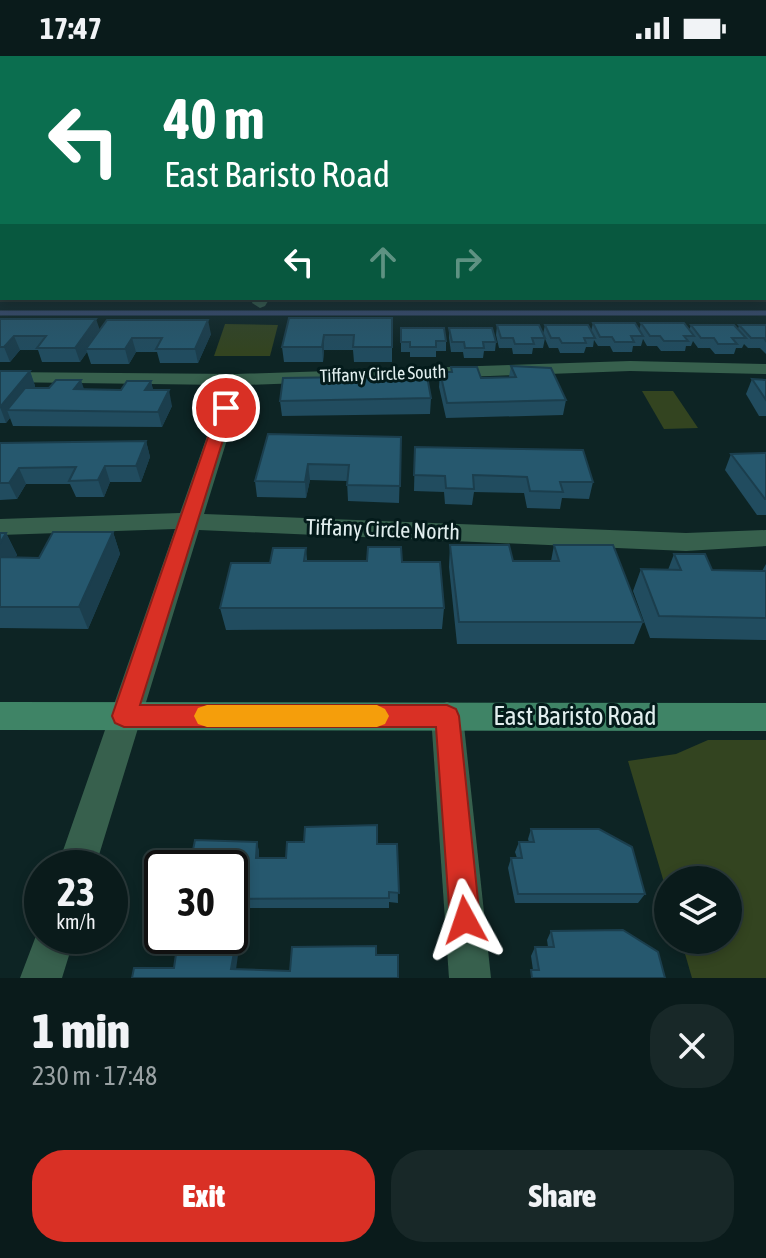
<!DOCTYPE html>
<html lang="en">
<head>
<meta charset="utf-8">
<style>
  body { margin:0; font-family:"Asap Condensed",sans-serif; background:#182828; color:#f1f3f6; height:100vh; display:flex; flex-direction:column; font-size:30px; white-space:nowrap }
  * { box-sizing:border-box; margin:0 }
  p { font-size:26px; color:#99a1a3 }
  .icon { flex:none; width:44px; height:44px; fill:none; stroke:currentColor; stroke-width:2; stroke-linecap:round; stroke-linejoin:round }
  .map { position:relative; height:922px; overflow:hidden }
  .sheet { display:flex; flex-direction:column; background:#0a1b1b; flex:1 }
  .sheet>* { flex:none }
  .hud { position:absolute; left:0px; top:0px; width:766px; height:244px; box-shadow:0 4px 12px #0003,0 0 0 2px #2a393a; background:#0b6e4f; color:#fff; overflow:hidden }
  .tools { position:absolute; left:654px; top:810px; display:grid; gap:16px }
  .tools a { display:grid; place-items:center; width:88px; height:88px; border-radius:50%; background:#0a1b1b; box-shadow:0 4px 12px #0003,0 0 0 2px #2a393a; font-size:40px }
  .speed { position:absolute; left:24px; top:794px; display:flex; gap:16px; font-size:40px; font-weight:700; text-align:center }
  .speed>* { display:grid; place-content:center; width:104px; height:104px; border-radius:50%; background:#0a1b1b; box-shadow:0 4px 12px #0003,0 0 0 2px #2a393a; line-height:1 }
  .speed small { font-size:20px; font-weight:400 }
  .speed .limit { border:4px solid #111; border-radius:12px; background:#fff; color:#111 }
  .pin { position:absolute; display:grid; place-items:center; width:68px; height:68px; color:#fff; margin:-34px; border:4px solid #fff; border-radius:50%; box-shadow:0 2px 8px #0007 }
  .me { position:absolute; width:88px; margin:-44px; rotate:355deg; stroke-linejoin:round; filter:drop-shadow(0 0 6px #0008) }
  .turn { display:flex; align-items:center; gap:28px; height:168px; padding:0 32px; font-size:36px }
  .turn .icon { width:104px; height:104px; stroke-width:2.5 }
  .turn b { display:block; font-size:56px; line-height:68px }
  .lanes { display:flex; align-items:center; height:76px; padding:0 32px; background:#0003; justify-content:center; gap:40px; direction:ltr }
  .lanes .off { opacity:.35 }
  .round { display:grid; place-items:center; flex:none; width:84px; height:84px; border-radius:32px; background:#182828 }
  .head { display:flex; align-items:center; justify-content:space-between; height:136px; padding:0 32px }
  h1 { font-size:48px; font-weight:800; line-height:60px }
  .cta { display:flex; gap:16px; margin-top:auto; padding:16px 32px }
  .cta a { flex:1; height:92px; border-radius:32px; background:#d93025; color:#fff; font-size:32px; font-weight:800; line-height:92px; text-align:center }
  .cta a+a { background:#182828; color:#f1f3f6 }
  .status { display:flex; justify-content:space-between; align-items:center; height:56px; padding:0 40px; background:#0a1b1b; direction:ltr }
  .status svg { height:22px; fill:currentColor }
  .map>svg:first-child { display:block }
</style>
</head>
<body>
<div class="status"><b>17:47</b><svg viewBox="0 0 49 12"><path d="M0 12V9h3v3zM5 12V6h3v6zM10 12V3h3v9zM15 12V0h3v12zM26 1h20v11H26zM47 4h2v5h-2z"/></svg></div>
<div class="map">
<svg width="766" height="922" viewBox="0 0 766 922">
  <rect width="100%" height="100%" fill="#0d2424"/>
  <g fill="#334420">
    <path d="M225 268 278 269 270 300H214Z"/>
    <path d="M642 335H673L698 372 664 373Z"/>
    <path d="M708 684H766V922H692L681 884H728V824H668V840L628 705 676 698Z"/>
  </g>
  <g fill="none" stroke-linecap="round" stroke-linejoin="round">
    <path stroke="#384a6e" stroke-width="5" d="M0 257H766"/>
    <g fill="#37604d" fill-rule="evenodd">
      <rect x="764" y="235" width="2" height="4"/>
      <rect x="0" y="236" width="2" height="4"/>
      <path d="M66 242H185L181 244H70Z"/>
    </g>
    <g fill="#37604d" fill-rule="evenodd">
      <path d="M254 242H270L265 250 260 252 252 247Z"/>
      <path d="M630 305 766 308V318L630 315 244 329 204 458 686 477 766 474V490L686 495 199 474 95 812H57L175 473 0 479V463L180 457 225 329 0 326V316L236 318Z"/>
      <path d="M447 646 458 650 463 660 491 922H449L431 660 436 650Z"/>
      <path d="M42 864V880H75L62 922H20Z"/>
    </g>
    <path fill="#3f8466" fill-rule="evenodd" d="M0 646 766 647V675L0 674Z"/>
  </g>
  <g fill="#214c5f">
    <rect x="0" y="168" width="2" height="68"/>
    <rect x="764" y="168" width="2" height="54"/>
    <path d="M392 262V306H354L353 294H324L323 306H284L282 291Z"/>
    <path d="M0 263 100 274 211 278 198 307H160L157 296H136L129 308H91L87 296 80 306H42L38 294H20L10 306H0Z"/>
    <path d="M593 267 639 274 641 267 689 274 691 269 738 273 739 269H766V298L760 292H748L744 288 742 292H736L734 298H715L710 292H698L693 285 691 290H686L685 295H661L657 290H647L643 283 641 290H633L632 296H613L610 290H598L594 284 593 291H586L584 297H560L558 292H549L543 278 545 269 591 275Z"/>
    <path d="M497 269 545 282 543 292H533L532 298H513L512 292H499L496 279Z"/>
    <path d="M401 272 446 285V295H436V301H410V296H401Z"/>
    <path d="M449 272 496 286 495 295H484L483 302H464L463 296H451L449 282Z"/>
    <path d="M511 310 566 344 563 359 446 362 439 331 440 316H451V311L481 322 509 321Z"/>
    <path d="M0 315H30L35 330 34 332 121 334 151 325 153 334 172 350 162 371 13 370 10 362 6 367H0Z"/>
    <path d="M752 323 766 324V360H759L746 338Z"/>
    <path d="M431 342 430 358 282 360 280 345Z"/>
    <path d="M268 378 401 381 399 447 348 445 347 425 310 424 306 442 257 441 255 425Z"/>
    <path d="M146 385 150 401 141 426H110L104 441H76L70 428H26L17 443 0 444V387Z"/>
    <path d="M415 391 593 426 589 443 562 442 560 453 527 452 524 437 474 436 472 449 445 448 444 436 414 435Z"/>
    <path d="M766 397V459H757L725 414 731 398Z"/>
    <path d="M113 476 120 498 88 573 0 572V477H6L17 499 15 502H39Z"/>
    <path d="M450 489 513 505H551L554 489 643 566 634 588H457L449 511Z"/>
    <path d="M306 492 307 505 402 506 444 552 442 573 226 574 220 552 270 507Z"/>
    <path d="M674 498 712 514 762 515 766 508V584L650 582 633 535 641 513 668 514Z"/>
    <path d="M377 769V788H397L398 847 389 846V852H230V812H162V852H151L145 843 156 795 193 794 195 784 257 786 259 796V802H286L287 786H304L305 771Z"/>
    <path d="M531 773 645 838 638 847H515L508 812 511 802H517L515 796 519 786H529L528 783Z"/>
    <path d="M551 875 665 922 533 914 531 900 535 891H548L547 884Z"/>
  </g>
  <g fill="#1b3e4d">
    <path d="M96 263 101 277 86 293 87 296 80 306 75 292Z"/>
    <path d="M208 264 211 278 198 307 195 293Z"/>
    <path d="M324 279V294L323 306 322 291Z"/>
    <path d="M14 280 20 294 10 306 4 291Z"/>
    <path d="M132 282 136 296 129 308 125 293Z"/>
    <path d="M30 315 35 330 16 354H7L10 362 6 367 0 351Z"/>
    <path d="M81 324 86 339 74 333Z"/>
    <path d="M151 325 154 340 145 334Z"/>
    <path d="M169 334 172 350 162 371 158 356Z"/>
    <path d="M146 385 150 401 141 426 136 410Z"/>
    <path d="M308 408 310 424 306 442 305 426Z"/>
    <path d="M105 410 110 426 104 441 98 424Z"/>
    <path d="M19 412 26 428 17 443 9 427Z"/>
    <path d="M113 476 120 498 88 573 79 551Z"/>
    <path d="M6 477 17 499 3 523 0 518V487Z"/>
    <path d="M257 786 259 796V812L256 802Z"/>
    <path d="M235 891 238 899 235 921 231 913Z"/>
  </g>
  <g fill="#26586e" stroke="#1b3e4d" stroke-width="2">
    <rect x="764" y="168" width="2" height="14"/>
    <path d="M2 188V199H0V189Z"/>
    <rect x="764" y="188" width="2" height="21"/>
    <rect x="0" y="203" width="2" height="16"/>
    <path d="M289 262H392V291H353L354 279H324L322 291H282Z"/>
    <path d="M0 263H96L75 292H37L46 280H14L4 291H0Z"/>
    <path d="M107 264H208L195 293H156L162 282H132L125 293H86Z"/>
    <path d="M593 267H635L643 280H631L634 286H615L612 281H600Z"/>
    <path d="M641 267H684L694 280H684L688 285H664L660 280H650Z"/>
    <path d="M497 269H539L545 282H532L534 288H515L513 282H501Z"/>
    <path d="M545 269H588L595 282H584L586 287H562L559 282H551Z"/>
    <path d="M691 269H734L746 282H732L737 288H718L714 282H701Z"/>
    <path d="M739 269H766V285L764 282H751Z"/>
    <path d="M401 272H444L446 285H436V291H410V286H401Z"/>
    <path d="M449 272H492L496 286H483L484 292H465L464 286H452Z"/>
    <path d="M511 310 551 312 566 344 447 347 440 316H452L451 311H477L481 322 516 321Z"/>
    <path d="M0 315H30L0 351Z"/>
    <path d="M427 320 431 342 280 345 283 322Z"/>
    <path d="M752 323 766 324V344Z"/>
    <path d="M56 324H81L74 333 121 334 127 325H151L145 334H169L158 356 7 354 25 332H49Z"/>
    <path d="M268 378 401 381 400 430 347 429 349 409 308 408 305 426 255 425Z"/>
    <path d="M146 385 136 410H105L98 424 69 425 76 411 19 412 9 427H0V387Z"/>
    <path d="M415 391 583 394 593 426H560L563 436 530 435 527 421 473 419 474 433 446 432 445 420 414 419Z"/>
    <path d="M766 397V443H765L731 398Z"/>
    <path d="M53 476H113L79 551H0V501L39 502Z"/>
    <path d="M0 477H6L0 487Z"/>
    <path d="M450 489H509L513 505H559L554 489H613L643 566H459Z"/>
    <path d="M368 491H401L402 506H440L444 552H220L231 507H270L273 492H306L304 505H367Z"/>
    <path d="M674 498H705L712 514 766 515V562L659 560 641 513 681 514Z"/>
    <path d="M377 769V788H397L399 837 389 836V842L230 843V812H162V843H145L156 795 193 794 195 784 257 786 256 802H286L287 786H304L305 771Z"/>
    <path d="M531 773H599L632 791 645 838H518L511 802H522L519 786H534Z"/>
    <path d="M623 874 658 896 665 922H532L531 914H539L535 891H554L551 875Z"/>
    <path d="M376 890V899H398V922H132L134 912H174L177 891H235L231 913 290 915 292 891Z"/>
  </g>
  <linearGradient id="sky" x2="0" y2="1"><stop stop-color="#071414"/><stop offset="0.57" stop-color="#2f4550"/><stop offset="1" stop-color="#2f4550" stop-opacity="0"/></linearGradient>
  <rect width="766" height="297" fill="url(#sky)"/>
  <path fill="#d93025" stroke="#8d1f18" stroke-width="2" d="M226 348 233 352 140 649H447L456 653 459 660 480 864 476 875 465 879 454 875 450 864 436 671H124L115 667 112 660 218 352Z"/>
  <path fill="#f59e0b" d="M207 649H377L385 653 389 660 385 668 377 671H207L198 668 194 660 198 652Z"/>
  <g text-anchor="middle" stroke-width="6" stroke-linejoin="round" paint-order="stroke">
    <g font-size="18" fill="#e1eeee" stroke="#041b1b">
      <text transform="translate(383 318) rotate(-2)" y="6">Tiffany Circle South</text>
    </g>
    <g font-size="22" fill="#e1eeee" stroke="#041b1b">
      <text transform="translate(383 473) rotate(2)" y="8">Tiffany Circle North</text>
    </g>
    <g font-size="26" fill="#e1eeee" stroke="#041b1b">
      <text x="575" y="669">East Baristo Road</text>
    </g>
  </g>
</svg>
<div class="tools">
<a><svg class="icon" aria-label="layers" viewBox="0 0 24 24"><path d="M12 4l9 5-9 5-9-5zM3 14l9 5 9-5"/></svg></a>
</div>
<div class="speed"><div>23<small>km/h</small></div><div class="limit">30</div></div>
<div class="pin" style="left:226px;top:352px;background:#d93025"><svg class="icon" aria-label="arrive" viewBox="0 0 24 24"><path d="M6 21V4h12l-3 4 3 4H6"/></svg></div>
<svg class="me" style="left:465px;top:864px" viewBox="-20 -20 40 40"><path d="M0-17L14 15 0 8-14 15z" fill="#d93025" stroke="#fff" stroke-width="4"/></svg>
<div class="hud">
<div class="turn"><svg class="icon" aria-label="left" viewBox="0 0 24 24"><path d="M17 20v-9H6M10 6l-5 5 5 5"/></svg><div><b>40 m</b>East Baristo Road</div></div>
<div class="lanes"><svg class="icon" aria-label="left" viewBox="0 0 24 24"><path d="M17 20v-9H6M10 6l-5 5 5 5"/></svg><svg class="icon off" aria-label="ahead" viewBox="0 0 24 24"><path d="M12 20V5M6 11l6-6 6 6"/></svg><svg class="icon off" aria-label="right" viewBox="0 0 24 24"><path d="M7 20v-9h11M14 6l5 5-5 5"/></svg></div>
</div>
</div>
<section class="sheet">
<div class="head"><div><h1>1 min</h1><p>230 m · 17:48</p></div><a class="round"><svg class="icon" aria-label="close" viewBox="0 0 24 24"><path d="M6 6l12 12M18 6L6 18"/></svg></a></div>
<div class="cta"><a>Exit</a><a>Share</a></div>
</section>
</body>
</html>
